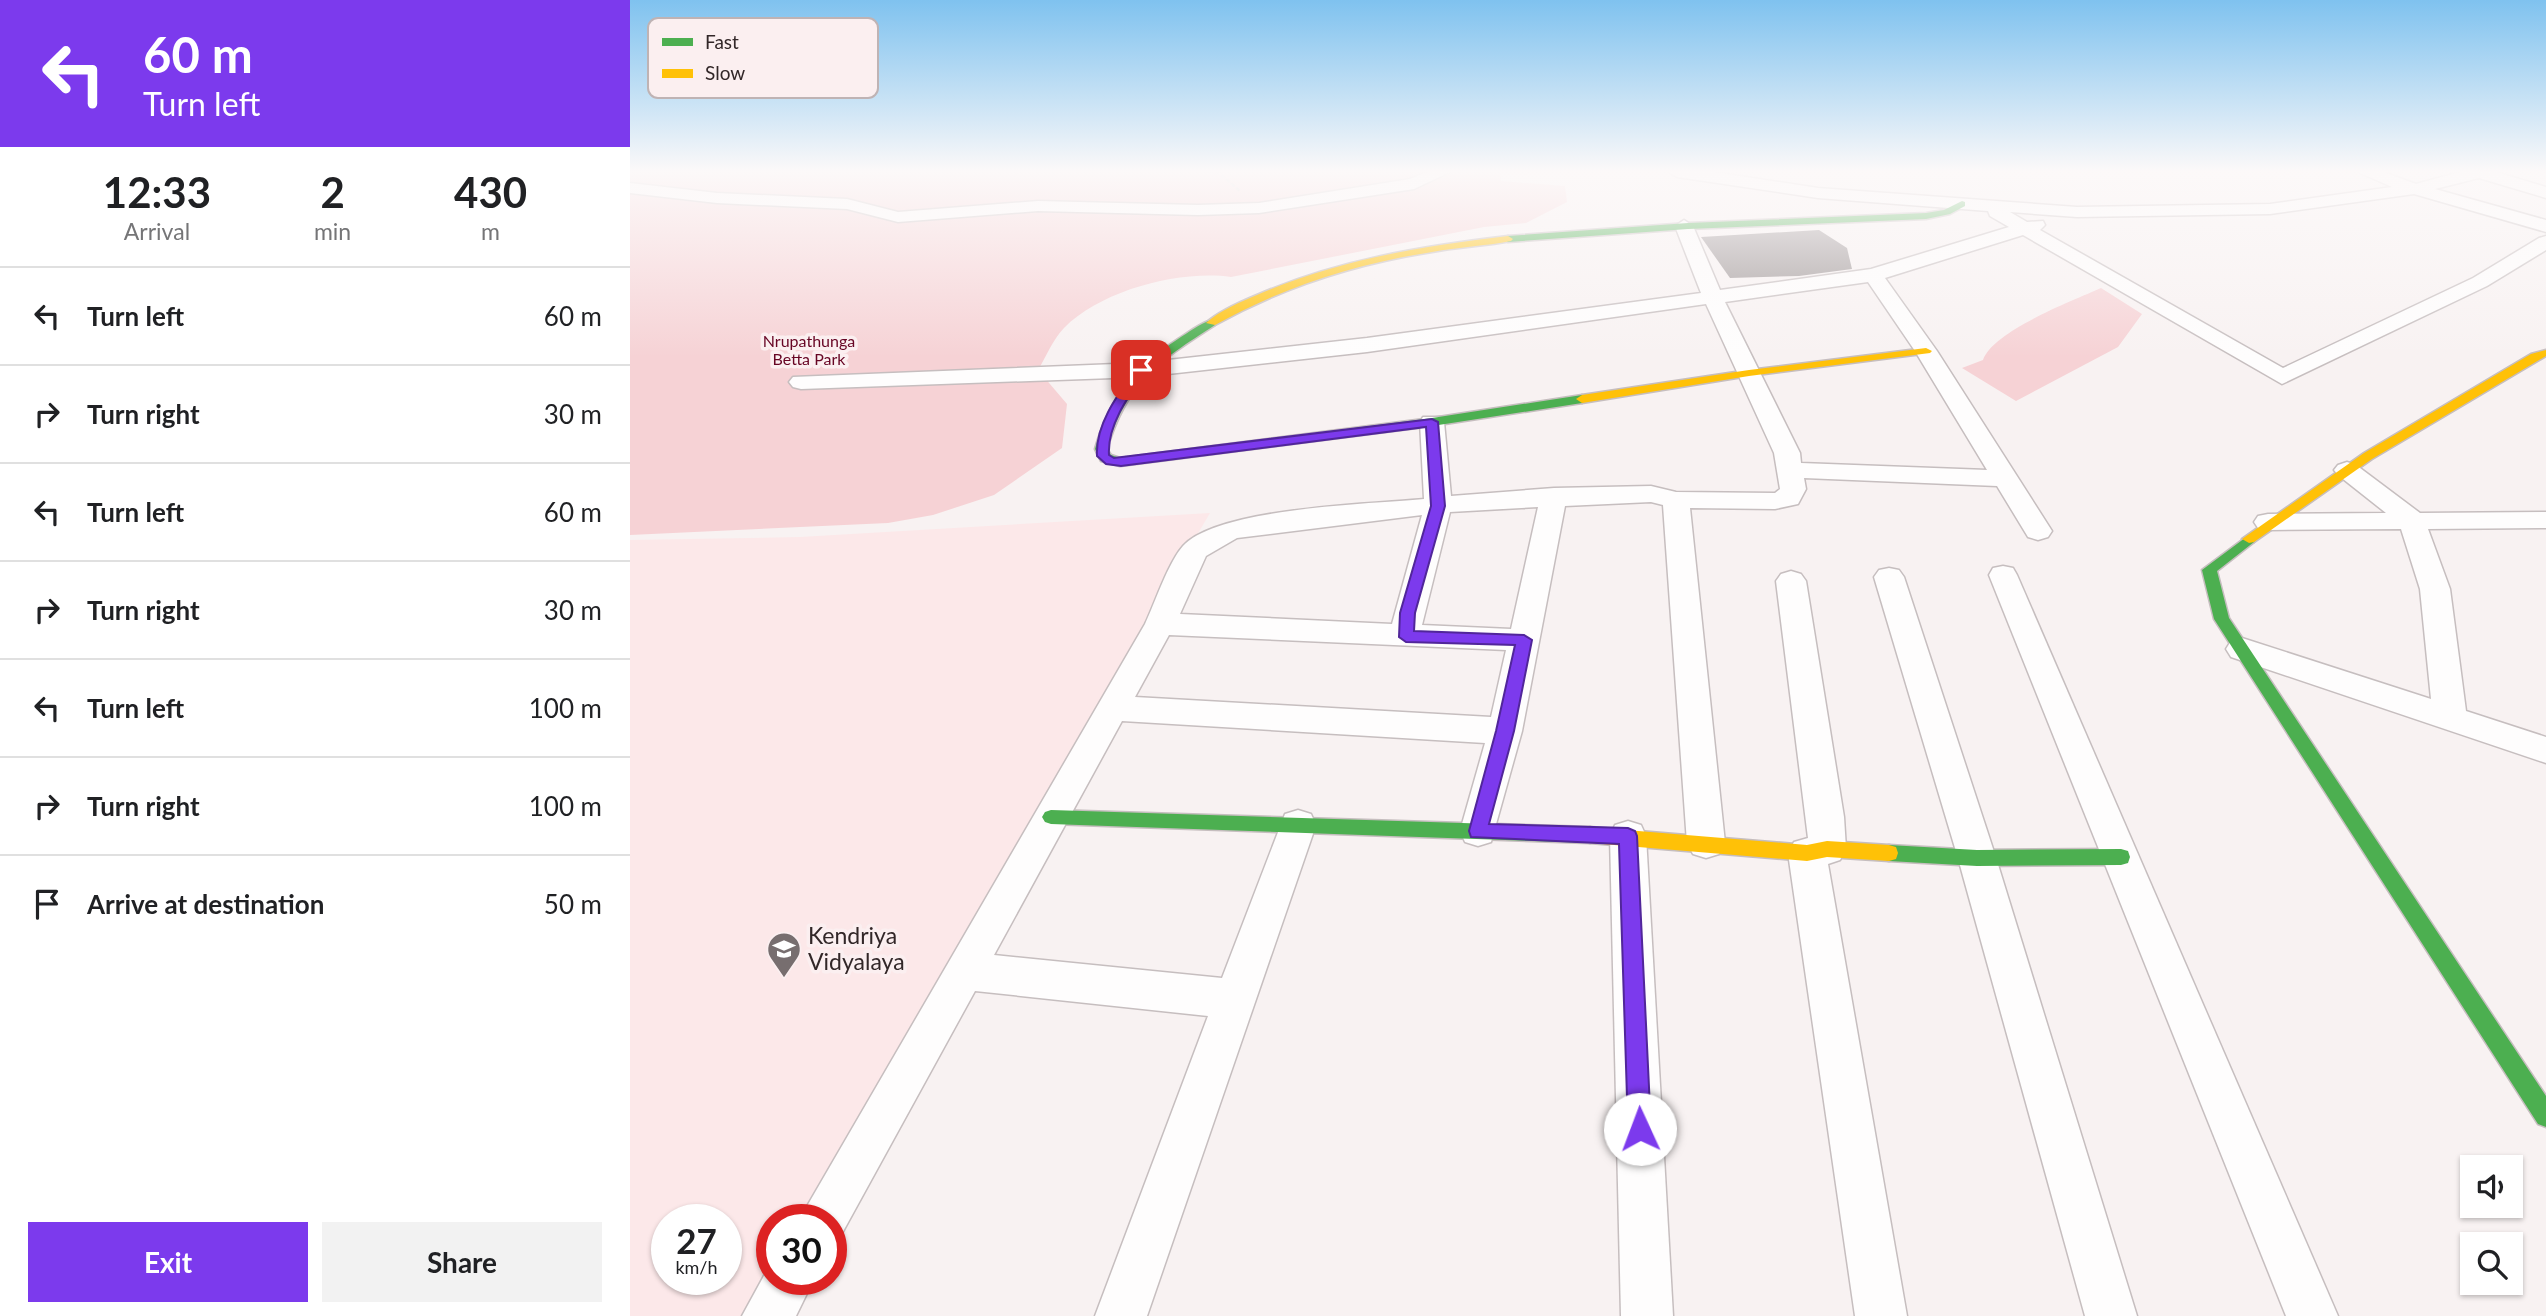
<!DOCTYPE html>
<html lang="en">
<head>
<meta charset="utf-8">
<style>
  body { margin:0; font-family:Lato,sans-serif; background:#f2f2f2; color:#202124; height:100vh; display:flex; flex-direction:column; font-size:26px; white-space:nowrap }
  * { box-sizing:border-box; margin:0 }
  p { font-size:23px; color:#757577 }
  .icon { flex:none; width:38px; height:38px; fill:none; stroke:currentColor; stroke-width:2; stroke-linecap:round; stroke-linejoin:round }
  .map { position:relative; flex:1; overflow:hidden }
  .panel { display:flex; flex-direction:column; background:#fff; width:630px }
  .panel>* { flex:none }
  .guide { background:#7c3aed; color:#fff; overflow:hidden }
  .tools { position:absolute; left:1830px; top:1155px; display:grid; gap:14px }
  .tools a { display:grid; place-items:center; width:63px; height:63px; border-radius:0px; background:#fff; box-shadow:0 2px 5px #0004; font-size:35px }
  .speed { position:absolute; left:21px; top:1204px; display:flex; gap:14px; font-size:35px; font-weight:700; text-align:center }
  .speed>* { display:grid; place-content:center; width:91px; height:91px; border-radius:50%; background:#fff; box-shadow:0 2px 5px #0004; line-height:1 }
  .speed small { font-size:18px; font-weight:400 }
  .speed .limit { border:10px solid #d22; background:#fff; color:#111 }
  .pin { position:absolute; display:grid; place-items:center; width:60px; height:60px; color:#fff; margin:-30px; border-radius:14px; box-shadow:0 4px 10px #0006 }
  .me { position:absolute; width:77px; margin:-38px; rotate:358deg; stroke-linejoin:round; filter:drop-shadow(0 0 5px #0008) }
  .turn { display:flex; align-items:center; gap:24px; height:147px; padding:0 28px; font-size:32px }
  .turn .icon { width:91px; height:91px; stroke-width:2.5 }
  .turn b { display:block; font-size:49px; line-height:60px }
  .eta { display:flex; justify-content:space-evenly; align-items:center; height:119px; text-align:center }
  .eta b { font-size:42px; font-weight:700; line-height:49px }
  .cta { display:flex; gap:14px; margin-top:auto; padding:14px 28px }
  .cta a { flex:1; height:80px; border-radius:0px; background:#7c3aed; color:#fff; font-size:28px; font-weight:700; line-height:80px; text-align:center }
  .cta a+a { background:#f2f2f2; color:#202124 }
  ul { padding:0; list-style:none }
  li { display:flex; align-items:center; gap:21px; height:98px; padding:0 28px; border-top:2px solid #e0e0e0 }
  li div { flex:1 }
  li b { display:block; font-size:26px }
  li em { font-style:normal }
  main { display:flex; flex:1; min-height:0 }
  .map>svg:first-child { display:block }
</style>
</head>
<body>
<main>
<section class="panel">
<div class="guide">
<div class="turn"><svg class="icon" aria-label="left" viewBox="0 0 24 24"><path d="M17 20v-9H6M10 6l-5 5 5 5"/></svg><div><b>60 m</b>Turn left</div></div>
</div>
<div class="eta">
<div><b>12:33</b><p>Arrival</p></div>
<div><b>2</b><p>min</p></div>
<div><b>430</b><p>m</p></div>
</div>
<ul>
<li><svg class="icon" aria-label="left" viewBox="0 0 24 24"><path d="M17 20v-9H6M10 6l-5 5 5 5"/></svg><div><b>Turn left</b></div><em>60 m</em></li>
<li><svg class="icon" aria-label="right" viewBox="0 0 24 24"><path d="M7 20v-9h11M14 6l5 5-5 5"/></svg><div><b>Turn right</b></div><em>30 m</em></li>
<li><svg class="icon" aria-label="left" viewBox="0 0 24 24"><path d="M17 20v-9H6M10 6l-5 5 5 5"/></svg><div><b>Turn left</b></div><em>60 m</em></li>
<li><svg class="icon" aria-label="right" viewBox="0 0 24 24"><path d="M7 20v-9h11M14 6l5 5-5 5"/></svg><div><b>Turn right</b></div><em>30 m</em></li>
<li><svg class="icon" aria-label="left" viewBox="0 0 24 24"><path d="M17 20v-9H6M10 6l-5 5 5 5"/></svg><div><b>Turn left</b></div><em>100 m</em></li>
<li><svg class="icon" aria-label="right" viewBox="0 0 24 24"><path d="M7 20v-9h11M14 6l5 5-5 5"/></svg><div><b>Turn right</b></div><em>100 m</em></li>
<li><svg class="icon" aria-label="arrive" viewBox="0 0 24 24"><path d="M6 21V4h12l-3 4 3 4H6"/></svg><div><b>Arrive at destination</b></div><em>50 m</em></li>
</ul>
<div class="cta"><a>Exit</a><a>Share</a></div>
</section>
<div class="map">
<svg width="1916" height="1316" viewBox="0 0 1916 1316">
  <rect width="100%" height="100%" fill="#f8f2f2"/>
  <path fill="#fce8e9" fill-rule="evenodd" d="M580 513 447 739 171 1220H142V1270L115 1316H0V540L170 537ZM37 1220H96V1279H37Z"/>
  <g fill="#f6d2d5">
    <path d="M0 172H870L871 181 935 186 937 202 896 223 854 227 601 277C549 270 472 290 434 328 423 339 416 357 408 370L437 404 432 448 364 495 303 515 258 523 0 535Z"/>
    <path d="M1471 288 1512 314 1488 347 1386 401 1332 368 1353 360C1363 331 1442 301 1471 288Z"/>
  </g>
  <path fill="#a09899" d="M1189 230 1217 248 1222 269 1169 276 1100 278 1071 237Z"/>
  <g fill="none" stroke-linecap="round" stroke-linejoin="round">
    <g stroke="#c6bebf" stroke-width="3">
      <g id="street">
        <path d="M797 172H820L784 189 629 213 568 215 408 211 268 222 217 209 87 203 0 193V183L87 193 217 199 268 212 408 201 568 205 629 203 780 179Z"/>
        <path d="M1039 172H1084L1188 188 1447 207 1640 204 1762 187 1728 172H1753L1786 184 1830 172H1866L1916 187V198L1849 178 1805 189 1916 220V232L1784 194 1640 214 1447 217 1380 212 1397 222 1413 221 1415 225 1410 230 1653 368 1843 278 1909 238 1916 236V250L1857 286 1652 384 1393 235 1255 278 1307 351 1422 531 1418 537 1408 540 1398 537 1367 486 1174 478 1176 489 1168 504 1145 509 1060 508 1095 843 1089 854 1076 858 1063 854 1057 843 1033 505 1021 502 935 506 892 731 861 842 848 846 835 842 830 831 855 743 492 721 364 955 592 978 655 814 668 810 681 814 686 825 517 1316H465L578 1016 345 991 210 1237 201 1241V1220H169L515 624C525 603 538 563 553 546 587 508 740 504 794 499L790 422 793 417H811L814 422 821 496 924 488 1021 486 1046 492 1145 493 1150 489 1144 453 1076 304 737 352 511 377 171 389 163 387 159 382 163 377 511 363 737 338 1071 293 1045 226 1054 220 1063 226 1090 290 1241 269 1379 227 1360 216 1358 211 1188 198 1047 177ZM1238 282 1285 351 1357 470 1171 463 1170 453 1095 302ZM908 507 881 629 792 625 820 512ZM792 515 762 624 550 614 576 556 607 538ZM539 635 876 650 861 717 505 697Z"/>
        <path d="M1717 462 1726 465 1790 513 1916 512V528L1798 529 1820 589 1836 711 1916 737V763L1601 657 1596 649 1601 641 1612 638 1801 699 1790 589 1771 529 1638 530 1628 528 1624 522 1628 516 1638 514 1756 513 1708 475 1704 470 1708 465Z"/>
        <path d="M1373 566 1383 568 1387 575 1708 1316H1656L1359 575 1363 568Z"/>
        <path d="M1259 568 1269 570 1274 577 1366 858 1507 1316H1455L1328 858 1244 577 1249 570Z"/>
        <path d="M1161 571 1171 574 1176 581 1214 817 1216 849 1210 860 1198 864 1277 1316H1225L1158 853 1164 842 1178 838 1146 581 1151 574Z"/>
        <path d="M998 821 1011 825 1016 836 1043 1316H991L980 836 985 825Z"/>
        <path d="M142 1261V1279H184L166 1316H112Z"/>
      </g>
    </g>
    <g stroke="#c6bebf" stroke-width="3">
      <g id="fast">
        <path d="M1332 201 1335 202V206L1320 214 1296 219 1058 229 878 242 873 239 878 236 1058 223 1296 213 1314 210Z"/>
        <path d="M581 320 585 321V325C528 362 497 381 477 449L481 455 490 458 802 418 952 395 958 399 952 403 802 426 490 466 471 461 465 449C480 397 503 369 548 339 559 332 569 324 581 320Z"/>
        <path d="M1619 535 1626 539 1624 542 1587 571 1599 618 1916 1096V1127L1908 1124 1584 619 1572 570Z"/>
        <path d="M421 810 960 827 967 830 969 835 967 840 960 843 421 824 415 822 412 817 415 812Z"/>
        <path d="M1259 845 1347 850 1491 849 1498 851 1500 857 1498 863 1491 865 1347 866 1259 861 1252 859 1250 853 1252 847Z"/>
      </g>
    </g>
    <g stroke="#c6bebf" stroke-width="3">
      <g id="slow">
        <path d="M878 236 883 239 881 241C855 246 828 247 802 252 725 264 653 287 585 325L576 323C589 311 610 302 627 295 707 260 792 246 878 236Z"/>
        <path d="M1296 348 1302 351 1300 353 1119 376 952 403 946 399 952 395 1119 370Z"/>
        <path d="M1916 350V356L1742 459 1624 542 1619 543 1612 539 1734 453 1901 354Z"/>
        <path d="M960 827 1177 845 1197 841 1259 845 1266 847 1268 853 1266 859 1259 861 1197 857 1177 861 960 843 953 840 951 835 953 830Z"/>
      </g>
    </g>
    <path stroke="#d2d0d0" stroke-width="2.5" stroke-dasharray="4.5 2" stroke-linecap="butt" d="M579 172 589 173 610 191"/>
    <use href="#street" fill="#fefdfd" fill-rule="evenodd"/>
    <use href="#fast" fill="#4caf50" fill-rule="evenodd"/>
    <use href="#slow" fill="#ffc107" fill-rule="evenodd"/>
  </g>
  <linearGradient id="sky" x2="0" y2="1"><stop stop-color="#7fc2ef"/><stop offset="0.48" stop-color="#fcf9f9"/><stop offset="1" stop-color="#fcf9f9" stop-opacity="0"/></linearGradient>
  <rect width="1916" height="357" fill="url(#sky)"/>
  <path fill="#7c3aed" stroke="#51269a" stroke-width="2" d="M507 368 517 370C500 394 477 424 479 455L484 458 802 419 808 422 815 506 785 613 784 631 894 635 902 640 884 731 859 824 998 828 1005 831 1007 836 1021 1129 1018 1138 1010 1141 1001 1138 998 1129 989 844 841 837 839 831 866 731 885 645 776 642 769 637 770 613 801 506 796 427 491 466 476 464 467 456C465 424 489 393 507 368Z"/>
  <defs>
    <g id="school-pin" transform="scale(1.75)"><path d="M0 17L-7.5 6A9.5 9.5 0 1 1 7.5 6Z" fill="#776e6f" stroke="#fbeff0"/><path d="M0-5L7-2L0 1L-7-2ZM-4 1L0 2.5L4 1V4Q0 6-4 4Z" fill="#fff"/></g>
  </defs>
  <g fill-rule="evenodd">
    <use href="#school-pin" x="154" y="949"/>
  </g>
  <g text-anchor="middle" stroke-width="7" stroke-linejoin="round" paint-order="stroke">
    <g font-size="16" fill="#670524" stroke="#fbeff0">
      <text x="179" y="347">Nrupathunga<tspan x="179" dy="18">Betta Park</tspan></text>
    </g>
    <g font-size="23" fill="#322728" stroke="#fbeff0" text-anchor="start">
      <text x="178" y="944">Kendriya<tspan x="178" dy="26">Vidyalaya</tspan></text>
    </g>
  </g>
  <rect x="18" y="18" width="230" height="80" rx="10" fill="#fbeff0" stroke="#bfb3b4" stroke-width="2"/>
  <rect x="32" y="38" width="31" height="8" fill="#4caf50"/>
  <rect x="32" y="69" width="31" height="9" fill="#ffc107"/>
  <g font-size="19" fill="#322728">
    <text x="75" y="49">Fast</text>
    <text x="75" y="80">Slow</text>
  </g>
</svg>
<div class="tools">
<a><svg class="icon" aria-label="sound" viewBox="0 0 24 24"><path d="M4 9h4l5-4v14l-5-4H4zM17 9q2 3 0 6"/></svg></a>
<a><svg class="icon" aria-label="search" viewBox="0 0 24 24"><circle cx="10" cy="10" r="6"/><path d="M15 15l6 6"/></svg></a>
</div>
<div class="speed"><div>27<small>km/h</small></div><div class="limit">30</div></div>
<div class="pin" style="left:511px;top:370px;background:#d93025"><svg class="icon" aria-label="arrive" viewBox="0 0 24 24"><path d="M6 21V4h12l-3 4 3 4H6"/></svg></div>
<svg class="me" style="left:1010px;top:1129px" viewBox="-20 -20 40 40"><circle r="19" fill="#fff"/><path d="M0-13L10 11 0 6-10 11z" fill="#7c3aed"/></svg>
</div>
</main>
</body>
</html>
